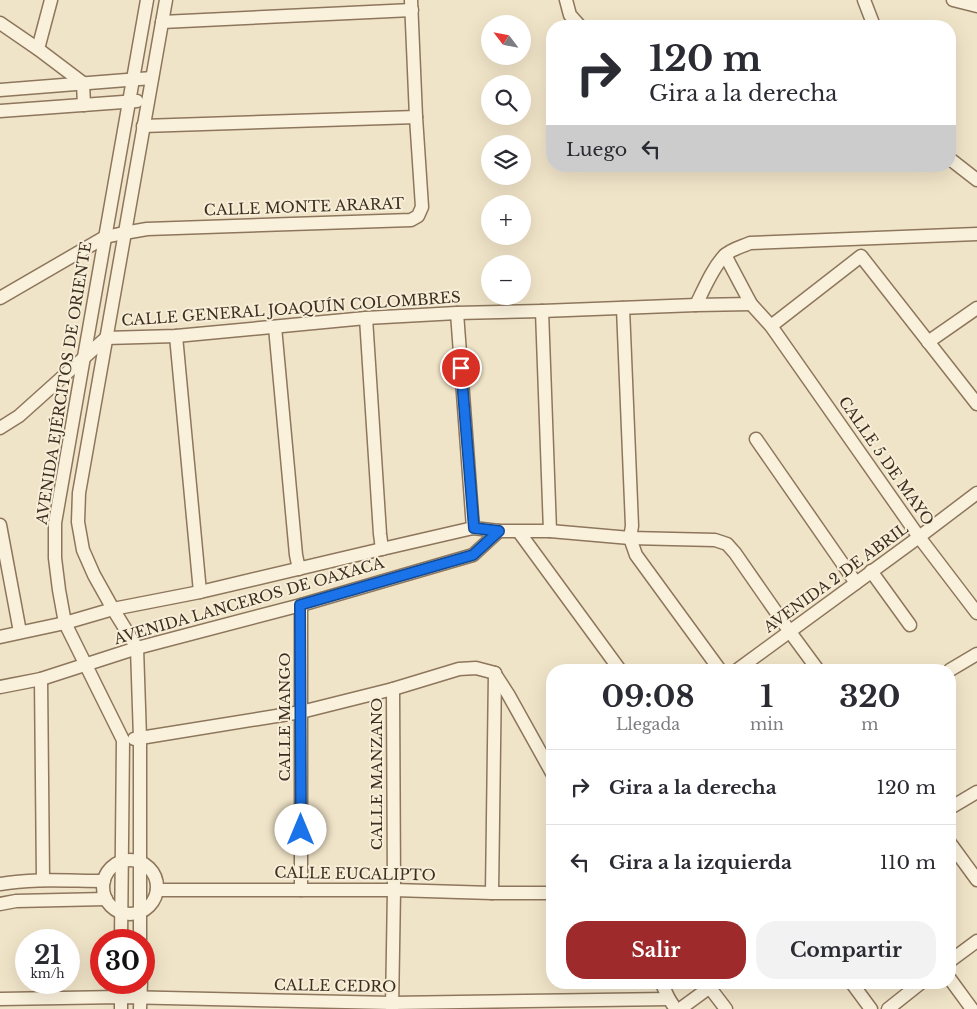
<!DOCTYPE html>
<html lang="es">
<head>
<meta charset="utf-8">
<style>
  body { margin:0; font-family:"Libre Baskerville",serif; background:#f2f2f3; color:#2b2b33; height:100vh; display:flex; flex-direction:column; font-size:19px; white-space:nowrap }
  * { box-sizing:border-box; margin:0 }
  p { font-size:16px; color:#7c7c81 }
  .icon { flex:none; width:28px; height:28px; fill:none; stroke:currentColor; stroke-width:2; stroke-linecap:round; stroke-linejoin:round }
  .map { position:relative; flex:1; overflow:hidden }
  .panel { position:absolute; left:546px; top:664px; width:410px; height:325px; display:flex; flex-direction:column; background:#fff; border-radius:20px; box-shadow:0 5px 20px #0002 }
  .panel>* { flex:none }
  .banner { position:absolute; left:546px; top:20px; width:410px; height:152px; border-radius:20px; box-shadow:0 5px 20px #0002; background:#fff; color:#2b2b33; overflow:hidden }
  .needle { width:32px; rotate:302deg }
  .tools { position:absolute; left:481px; top:15px; display:grid; gap:10px }
  .tools a { display:grid; place-items:center; width:50px; height:50px; border-radius:50%; background:#fff; box-shadow:0 5px 20px #0002; font-size:25px }
  .speed { position:absolute; left:15px; top:929px; display:flex; gap:10px; font-size:25px; font-weight:700; text-align:center }
  .speed>* { display:grid; place-content:center; width:65px; height:65px; border-radius:50%; background:#fff; box-shadow:0 5px 20px #0002; line-height:1 }
  .speed small { font-size:12px; font-weight:400 }
  .speed .limit { border:8px solid #d22; background:#fff; color:#111 }
  .pin { position:absolute; display:grid; place-items:center; width:42px; height:42px; color:#fff; margin:-21px; border:2px solid #fff; border-radius:50%; box-shadow:0 1px 5px #0007 }
  .me { position:absolute; width:55px; margin:-28px; rotate:0deg; stroke-linejoin:round; filter:drop-shadow(0 0 4px #0008) }
  .turn { display:flex; align-items:center; gap:18px; height:105px; padding:0 20px; font-size:22px }
  .turn .icon { width:65px; height:65px; stroke-width:2.5 }
  .turn b { display:block; font-size:35px; line-height:42px }
  .then { display:flex; align-items:center; height:48px; padding:0 20px; background:#0003; gap:10px; font-size:19px }
  .eta { display:flex; justify-content:space-evenly; align-items:center; height:85px; text-align:center }
  .eta b { font-size:30px; font-weight:700; line-height:35px }
  .cta { display:flex; gap:10px; margin-top:auto; padding:10px 20px }
  .cta a { flex:1; height:58px; border-radius:20px; background:#9e2a2b; color:#fff; font-size:20px; font-weight:700; line-height:58px; text-align:center }
  .cta a+a { background:#f2f2f3; color:#2b2b33 }
  ul { padding:0; list-style:none }
  li { display:flex; align-items:center; gap:15px; height:75px; padding:0 20px; border-top:1px solid #e1e1e2 }
  li div { flex:1 }
  li b { display:block; font-size:19px }
  li em { font-style:normal }
  .map>svg:first-child { display:block }
</style>
</head>
<body>
<div class="map">
<svg width="977" height="1009" viewBox="0 0 977 1009">
  <rect width="100%" height="100%" fill="#f0e4c8"/>
  <g fill="none" stroke-linecap="round" stroke-linejoin="round">
    <g stroke="#8d765c" stroke-width="15">
      <g id="minor">
        <path d="M566 0 570 15 580 26"/>
        <path d="M864 0 874 26"/>
        <path d="M953 0 977 6"/>
        <path d="M162 22 412 10"/>
        <path d="M0 23 38 49 83 83 84 105"/>
        <path d="M38 49 51 0"/>
        <path d="M0 90 152 78"/>
        <path d="M0 111 137 101"/>
        <path d="M143 126 416 117"/>
        <path d="M950 159 977 180"/>
        <path d="M725 255 751 304 771 326 919 537 977 613"/>
        <path d="M0 298 105 237 124 233 147 229 411 220 418 216 422 207 416 117 411 0"/>
        <path d="M696 305C704 289 712 269 724 256 731 249 741 247 750 243L977 234"/>
        <path d="M623 308 632 526 630 538 636 555 720 670"/>
        <path d="M542 311 550 531"/>
        <path d="M457 313 473 528"/>
        <path d="M366 318 380 534 382 549"/>
        <path d="M771 326 861 256 977 404"/>
        <path d="M275 327 296 555 299 569"/>
        <path d="M176 336 200 592"/>
        <path d="M928 342 977 308"/>
        <path d="M0 428 19 416 106 338 176 336 366 318 457 313 542 311 696 305 751 304"/>
        <path d="M756 439 856 583"/>
        <path d="M0 525 20 632"/>
        <path d="M519 532 620 670"/>
        <path d="M871 571 910 625"/>
        <path d="M301 605V890"/>
        <path d="M0 637 65 623 113 609 200 592 382 549 473 528 499 531H550L630 538 715 540 727 544 735 553 790 632 818 670"/>
        <path d="M737 670 919 537 977 493"/>
        <path d="M950 670 977 654"/>
        <path d="M495 674 508 694 552 773"/>
        <path d="M41 679 43 880"/>
        <path d="M0 687 41 679 137 648 301 605 473 555 499 531"/>
        <path d="M134 739 301 712 393 689 459 669 476 668 495 673"/>
        <path d="M950 808 977 792"/>
        <path d="M950 843 977 880"/>
        <circle cx="130" cy="887" r="27"/>
        <path d="M0 884C34 878 69 881 104 881"/>
        <path d="M157 890H394L492 893H552"/>
        <path d="M492 893 495 673"/>
        <path d="M0 904 16 901 106 899"/>
        <path d="M121 940 123 740 65 623 59 590 55 558V523L84 357 147 0"/>
        <path d="M140 940V738L137 648 113 609 94 575 83 550 78 522 79 493 166 0"/>
        <path d="M950 961 977 941"/>
        <path d="M950 979 972 1009"/>
        <path d="M661 982 669 999 673 1005"/>
        <path d="M851 982 871 1009"/>
        <path d="M710 988 726 1009"/>
        <path d="M0 999 121 997 392 1003 669 999"/>
        <path d="M121 1009V982"/>
        <path d="M140 1009 141 982"/>
        <path d="M392 1009 394 890 393 689"/>
        <path d="M680 1009 717 982"/>
        <path d="M888 1009 922 982"/>
      </g>
    </g>
    <use href="#minor" stroke="#faf1dc" stroke-width="12"/>
  </g>
  <g fill="none" stroke-linecap="round" stroke-linejoin="round">
    <g stroke="#114b97" stroke-width="12">
      <path id="route" d="M301 830 300 605 473 555 499 531 474 528 461 368"/>
    </g>
    <use href="#route" stroke="#1a73e8" stroke-width="9"/>
  </g>
  <g text-anchor="middle" stroke-width="4" stroke-linejoin="round" paint-order="stroke">
    <g font-size="15" fill="#3d2e20" stroke="#f7eed8">
      <text transform="translate(304 207) rotate(-2)" y="5">CALLE MONTE ARARAT</text>
      <text transform="translate(291 309) rotate(-4)" y="5">CALLE GENERAL JOAQUÍN COLOMBRES</text>
      <text transform="translate(64 383) rotate(-81)" y="5">AVENIDA EJÉRCITOS DE ORIENTE</text>
      <text transform="translate(886 461) rotate(55)" y="5">CALLE 5 DE MAYO</text>
      <text transform="translate(836 578) rotate(-36)" y="5">AVENIDA 2 DE ABRIL</text>
      <text transform="translate(249 601) rotate(-16)" y="5">AVENIDA LANCEROS DE OAXACA</text>
      <text transform="translate(285 717) rotate(-90)" y="5">CALLE MANGO</text>
      <text transform="translate(377 774) rotate(-90)" y="5">CALLE MANZANO</text>
      <text transform="translate(355 874) rotate(1)" y="5">CALLE EUCALIPTO</text>
      <text transform="translate(335 986) rotate(1)" y="5">CALLE CEDRO</text>
    </g>
  </g>
</svg>
<div class="tools">
<a><svg class="needle" viewBox="-14 -14 28 28"><path d="M0-13l5 13h-10z" fill="#e53935"/><path d="M0 13l5-13h-10z" fill="#7c7c81"/></svg></a>
<a><svg class="icon" aria-label="search" viewBox="0 0 24 24"><circle cx="10" cy="10" r="6"/><path d="M15 15l6 6"/></svg></a>
<a><svg class="icon" aria-label="layers" viewBox="0 0 24 24"><path d="M12 4l9 5-9 5-9-5zM3 14l9 5 9-5"/></svg></a>
<a>+</a>
<a>−</a>
</div>
<div class="speed"><div>21<small>km/h</small></div><div class="limit">30</div></div>
<div class="pin" style="left:461px;top:368px;background:#d93025"><svg class="icon" aria-label="arrive" viewBox="0 0 24 24"><path d="M6 21V4h12l-3 4 3 4H6"/></svg></div>
<svg class="me" style="left:301px;top:830px" viewBox="-20 -20 40 40"><circle r="19" fill="#fff"/><path d="M0-13L10 11 0 6-10 11z" fill="#1a73e8"/></svg>
<div class="banner">
<div class="turn"><svg class="icon" aria-label="right" viewBox="0 0 24 24"><path d="M7 20v-9h11M14 6l5 5-5 5"/></svg><div><b>120 m</b>Gira a la derecha</div></div>
<div class="then">Luego<svg class="icon" aria-label="left" viewBox="0 0 24 24"><path d="M17 20v-9H6M10 6l-5 5 5 5"/></svg></div>
</div>
<section class="panel">
<div class="eta">
<div><b>09:08</b><p>Llegada</p></div>
<div><b>1</b><p>min</p></div>
<div><b>320</b><p>m</p></div>
</div>
<ul>
<li><svg class="icon" aria-label="right" viewBox="0 0 24 24"><path d="M7 20v-9h11M14 6l5 5-5 5"/></svg><div><b>Gira a la derecha</b></div><em>120 m</em></li>
<li><svg class="icon" aria-label="left" viewBox="0 0 24 24"><path d="M17 20v-9H6M10 6l-5 5 5 5"/></svg><div><b>Gira a la izquierda</b></div><em>110 m</em></li>
</ul>
<div class="cta"><a>Salir</a><a>Compartir</a></div>
</section>
</div>
</body>
</html>
